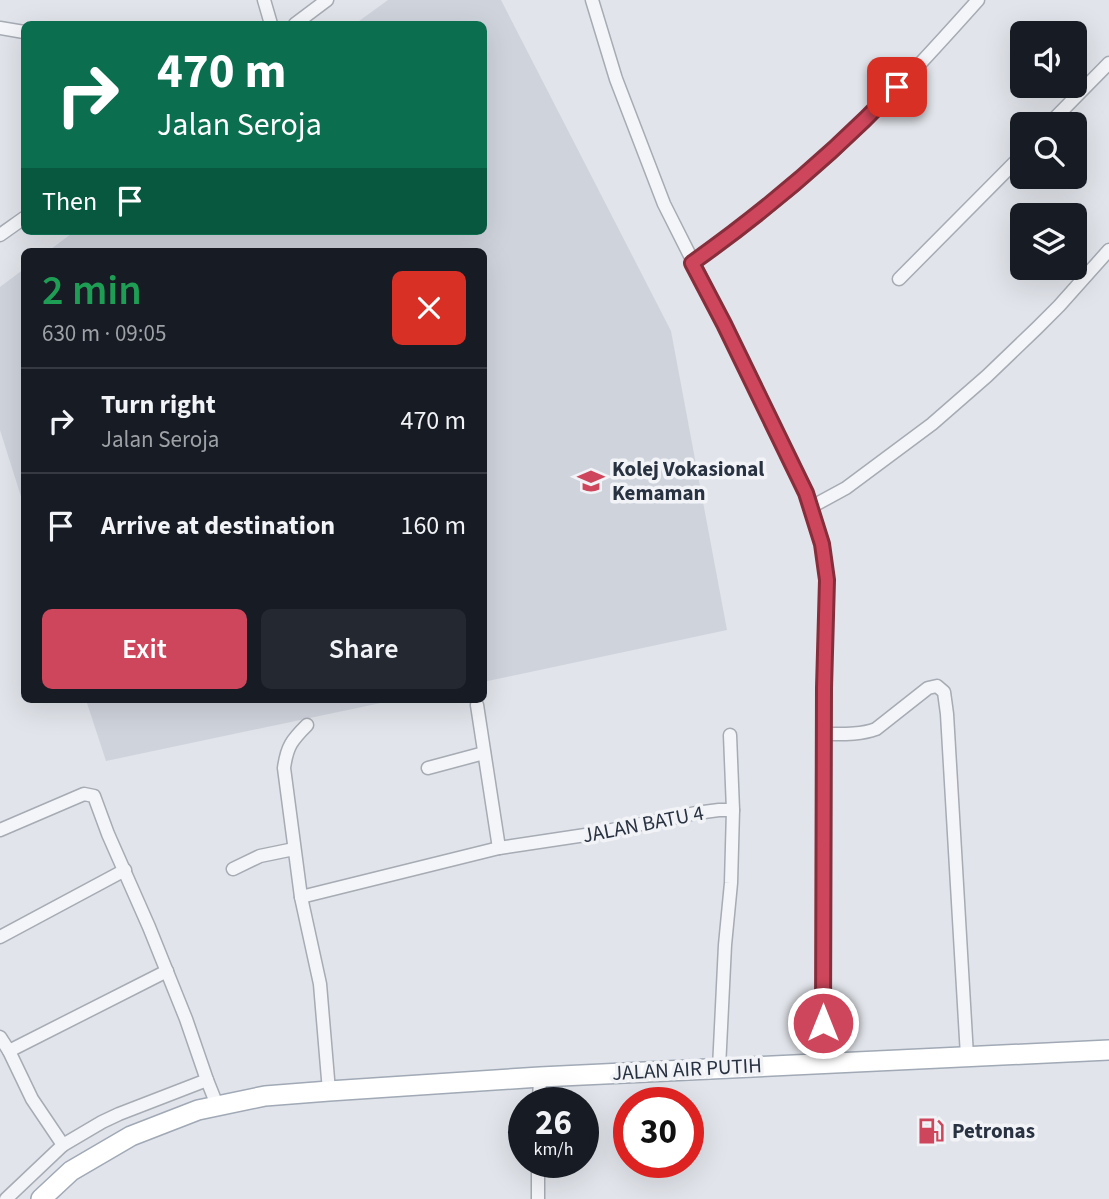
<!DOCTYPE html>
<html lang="en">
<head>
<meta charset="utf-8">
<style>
  body { margin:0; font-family:"Source Sans 3",sans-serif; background:#242831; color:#f1f3f6; height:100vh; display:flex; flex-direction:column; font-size:26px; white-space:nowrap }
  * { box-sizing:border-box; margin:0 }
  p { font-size:23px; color:#9ea1a6 }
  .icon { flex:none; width:38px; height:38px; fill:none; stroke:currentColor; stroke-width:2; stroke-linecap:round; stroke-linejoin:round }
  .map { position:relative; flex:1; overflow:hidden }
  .side { position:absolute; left:21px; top:248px; width:466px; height:455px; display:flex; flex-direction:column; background:#171b24; border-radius:10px; box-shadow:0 7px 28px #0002 }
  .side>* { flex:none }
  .hud { position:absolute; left:21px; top:21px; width:466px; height:214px; border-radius:10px; box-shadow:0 7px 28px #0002; background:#0b6e4f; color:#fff; overflow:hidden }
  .buttons { position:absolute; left:1010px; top:21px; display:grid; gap:14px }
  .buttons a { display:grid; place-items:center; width:77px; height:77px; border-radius:10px; background:#171b24; box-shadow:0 7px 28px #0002; font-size:35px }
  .speed { position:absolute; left:508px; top:1087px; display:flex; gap:14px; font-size:35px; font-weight:700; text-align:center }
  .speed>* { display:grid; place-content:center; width:91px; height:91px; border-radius:50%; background:#171b24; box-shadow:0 7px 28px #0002; line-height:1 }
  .speed small { font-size:18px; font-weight:400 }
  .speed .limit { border:10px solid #d22; background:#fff; color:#111 }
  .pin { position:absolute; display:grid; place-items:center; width:60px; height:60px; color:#fff; margin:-30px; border-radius:14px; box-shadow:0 4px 10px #0006 }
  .me { position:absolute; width:77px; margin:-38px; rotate:0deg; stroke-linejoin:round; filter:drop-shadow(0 0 5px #0008) }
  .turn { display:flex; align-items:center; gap:24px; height:147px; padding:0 21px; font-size:32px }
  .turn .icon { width:91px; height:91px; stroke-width:2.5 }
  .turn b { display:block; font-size:49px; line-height:60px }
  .then { display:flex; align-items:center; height:66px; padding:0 21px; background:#0003; gap:14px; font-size:26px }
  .round { display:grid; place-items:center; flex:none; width:74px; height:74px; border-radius:10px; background:#242831 }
  .summary { display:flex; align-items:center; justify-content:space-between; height:119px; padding:0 21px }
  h1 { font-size:42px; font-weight:600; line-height:52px; color:#1e9e55 }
  .cta { display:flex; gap:14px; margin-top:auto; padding:14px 21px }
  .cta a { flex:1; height:80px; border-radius:10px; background:#ce465b; color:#fff; font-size:28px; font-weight:600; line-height:80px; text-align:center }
  .cta a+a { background:#242831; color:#f1f3f6 }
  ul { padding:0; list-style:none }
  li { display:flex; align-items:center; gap:21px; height:105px; padding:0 21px; border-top:2px solid #363941 }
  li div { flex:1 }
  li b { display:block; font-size:26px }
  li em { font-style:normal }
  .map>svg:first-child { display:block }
</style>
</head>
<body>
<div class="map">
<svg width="1109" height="1199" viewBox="0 0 1109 1199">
  <rect width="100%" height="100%" fill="#e1e4ea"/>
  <g fill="#cfd3dc">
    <path d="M388 0H501L671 331 727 630 483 682V252H47L75 231H483V24H355Z"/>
    <path d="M24 269V506L0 430V287Z"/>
    <path d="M86 700H395L106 761Z"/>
  </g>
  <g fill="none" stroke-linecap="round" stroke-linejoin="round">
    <g stroke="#a6abb4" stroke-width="15">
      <g id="minor">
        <path d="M264 0 271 24"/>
        <path d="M592 0 616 79 664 204 743 361 806 493 822 544 827 580 824 688 823 1064"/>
        <path d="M295 24 327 0"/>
        <path d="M0 28 24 32"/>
        <path d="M1049 124 1109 63"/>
        <path d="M0 235 24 218"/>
        <path d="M692 263C736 232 779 200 818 165 875 114 927 57 978 0"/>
        <path d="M899 279 1022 155"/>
        <path d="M811 507 846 488 932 424 987 376 1037 328 1059 306 1109 250"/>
        <path d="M477 705 499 848"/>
        <path d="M307 725C292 740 287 746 284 768L301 897 320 984 329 1091"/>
        <path d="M824 734C842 734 860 735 876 729L928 688 937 686 944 692 947 714 967 1056"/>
        <path d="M730 735 733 810"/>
        <path d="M428 768 484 753"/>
        <path d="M0 830 84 794 94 796 108 834 149 927 186 1019 207 1080 217 1105"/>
        <path d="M233 869 260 856 294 849"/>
        <path d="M301 897 499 848 592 834 696 813 719 810H733L731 883 725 945 719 1068"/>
        <path d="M0 937 125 870"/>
        <path d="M0 1037 9 1051 32 1099 63 1145 6 1199"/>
        <path d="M9 1051 167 971"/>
        <path d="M539 1102 540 1077"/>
        <path d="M63 1145 102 1122 119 1114 207 1080"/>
        <path d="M538 1199V1162"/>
      </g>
    </g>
    <g stroke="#a0a9b5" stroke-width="22">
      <path id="primary" d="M41 1199 71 1171 131 1136 198 1110 265 1096 329 1091 540 1077 1109 1050"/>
    </g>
    <use href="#minor" stroke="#f4f5f8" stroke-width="12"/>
    <use href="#primary" stroke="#fff" stroke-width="19"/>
  </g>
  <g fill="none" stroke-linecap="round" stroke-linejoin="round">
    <g stroke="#862e3b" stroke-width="18">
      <path id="route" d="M823 1023 824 688 827 580 822 544 806 493 724 324 692 263C768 209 833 154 897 87"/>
    </g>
    <use href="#route" stroke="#ce465b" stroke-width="12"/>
  </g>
  <defs>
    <g id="university-bare" transform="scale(2.1)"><path d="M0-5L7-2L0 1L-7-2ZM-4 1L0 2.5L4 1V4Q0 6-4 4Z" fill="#ce465b" stroke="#f1f3f7" stroke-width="2.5" paint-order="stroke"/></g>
    <g id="fuel-bare" transform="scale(2.1)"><path d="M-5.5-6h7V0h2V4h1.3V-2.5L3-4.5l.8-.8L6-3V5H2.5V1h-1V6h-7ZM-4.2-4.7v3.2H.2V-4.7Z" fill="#ce465b" stroke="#f1f3f7" stroke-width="2.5" paint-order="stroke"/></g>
  </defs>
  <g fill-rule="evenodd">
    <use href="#university-bare" x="591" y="481"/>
    <use href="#fuel-bare" x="931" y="1131"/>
  </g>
  <g text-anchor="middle" stroke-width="7" stroke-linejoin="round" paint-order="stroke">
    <g font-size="21" font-weight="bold" fill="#293241" stroke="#f1f3f7" text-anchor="start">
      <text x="612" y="476">Kolej Vokasional<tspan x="612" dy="24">Kemaman</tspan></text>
      <text x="952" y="1138">Petronas</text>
    </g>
    <g font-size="21" fill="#293241" stroke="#f1f3f7">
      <text transform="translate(643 824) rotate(-11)" y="7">JALAN BATU 4</text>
      <text transform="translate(687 1069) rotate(-3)" y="7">JALAN AIR PUTIH</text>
    </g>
  </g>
</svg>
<div class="buttons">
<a><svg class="icon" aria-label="sound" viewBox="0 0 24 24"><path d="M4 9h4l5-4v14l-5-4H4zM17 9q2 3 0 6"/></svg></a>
<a><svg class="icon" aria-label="search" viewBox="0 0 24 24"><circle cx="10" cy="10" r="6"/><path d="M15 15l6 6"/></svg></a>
<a><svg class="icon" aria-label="layers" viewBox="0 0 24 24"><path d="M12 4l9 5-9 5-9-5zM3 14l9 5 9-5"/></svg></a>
</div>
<div class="speed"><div>26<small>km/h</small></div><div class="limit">30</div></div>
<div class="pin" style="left:897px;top:87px;background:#d93025"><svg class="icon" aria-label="arrive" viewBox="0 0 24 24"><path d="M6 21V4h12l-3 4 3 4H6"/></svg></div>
<svg class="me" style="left:823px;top:1023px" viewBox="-20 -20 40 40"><circle r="17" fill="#ce465b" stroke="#fff" stroke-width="3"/><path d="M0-11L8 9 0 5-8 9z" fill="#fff"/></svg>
<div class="hud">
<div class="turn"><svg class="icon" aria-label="right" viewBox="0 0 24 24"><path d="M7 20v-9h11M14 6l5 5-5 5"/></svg><div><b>470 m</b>Jalan Seroja</div></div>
<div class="then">Then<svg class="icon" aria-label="arrive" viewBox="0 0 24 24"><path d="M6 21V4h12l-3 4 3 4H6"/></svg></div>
</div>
<section class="side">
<div class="summary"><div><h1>2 min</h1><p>630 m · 09:05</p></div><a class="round" style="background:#d93025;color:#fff"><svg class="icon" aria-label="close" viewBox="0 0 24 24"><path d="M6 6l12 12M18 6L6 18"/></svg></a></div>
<ul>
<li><svg class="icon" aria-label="right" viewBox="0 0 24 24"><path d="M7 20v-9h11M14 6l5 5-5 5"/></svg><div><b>Turn right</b><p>Jalan Seroja</p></div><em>470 m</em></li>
<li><svg class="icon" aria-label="arrive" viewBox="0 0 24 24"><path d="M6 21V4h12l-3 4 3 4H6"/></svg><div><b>Arrive at destination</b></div><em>160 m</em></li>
</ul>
<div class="cta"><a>Exit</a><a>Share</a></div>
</section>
</div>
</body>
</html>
